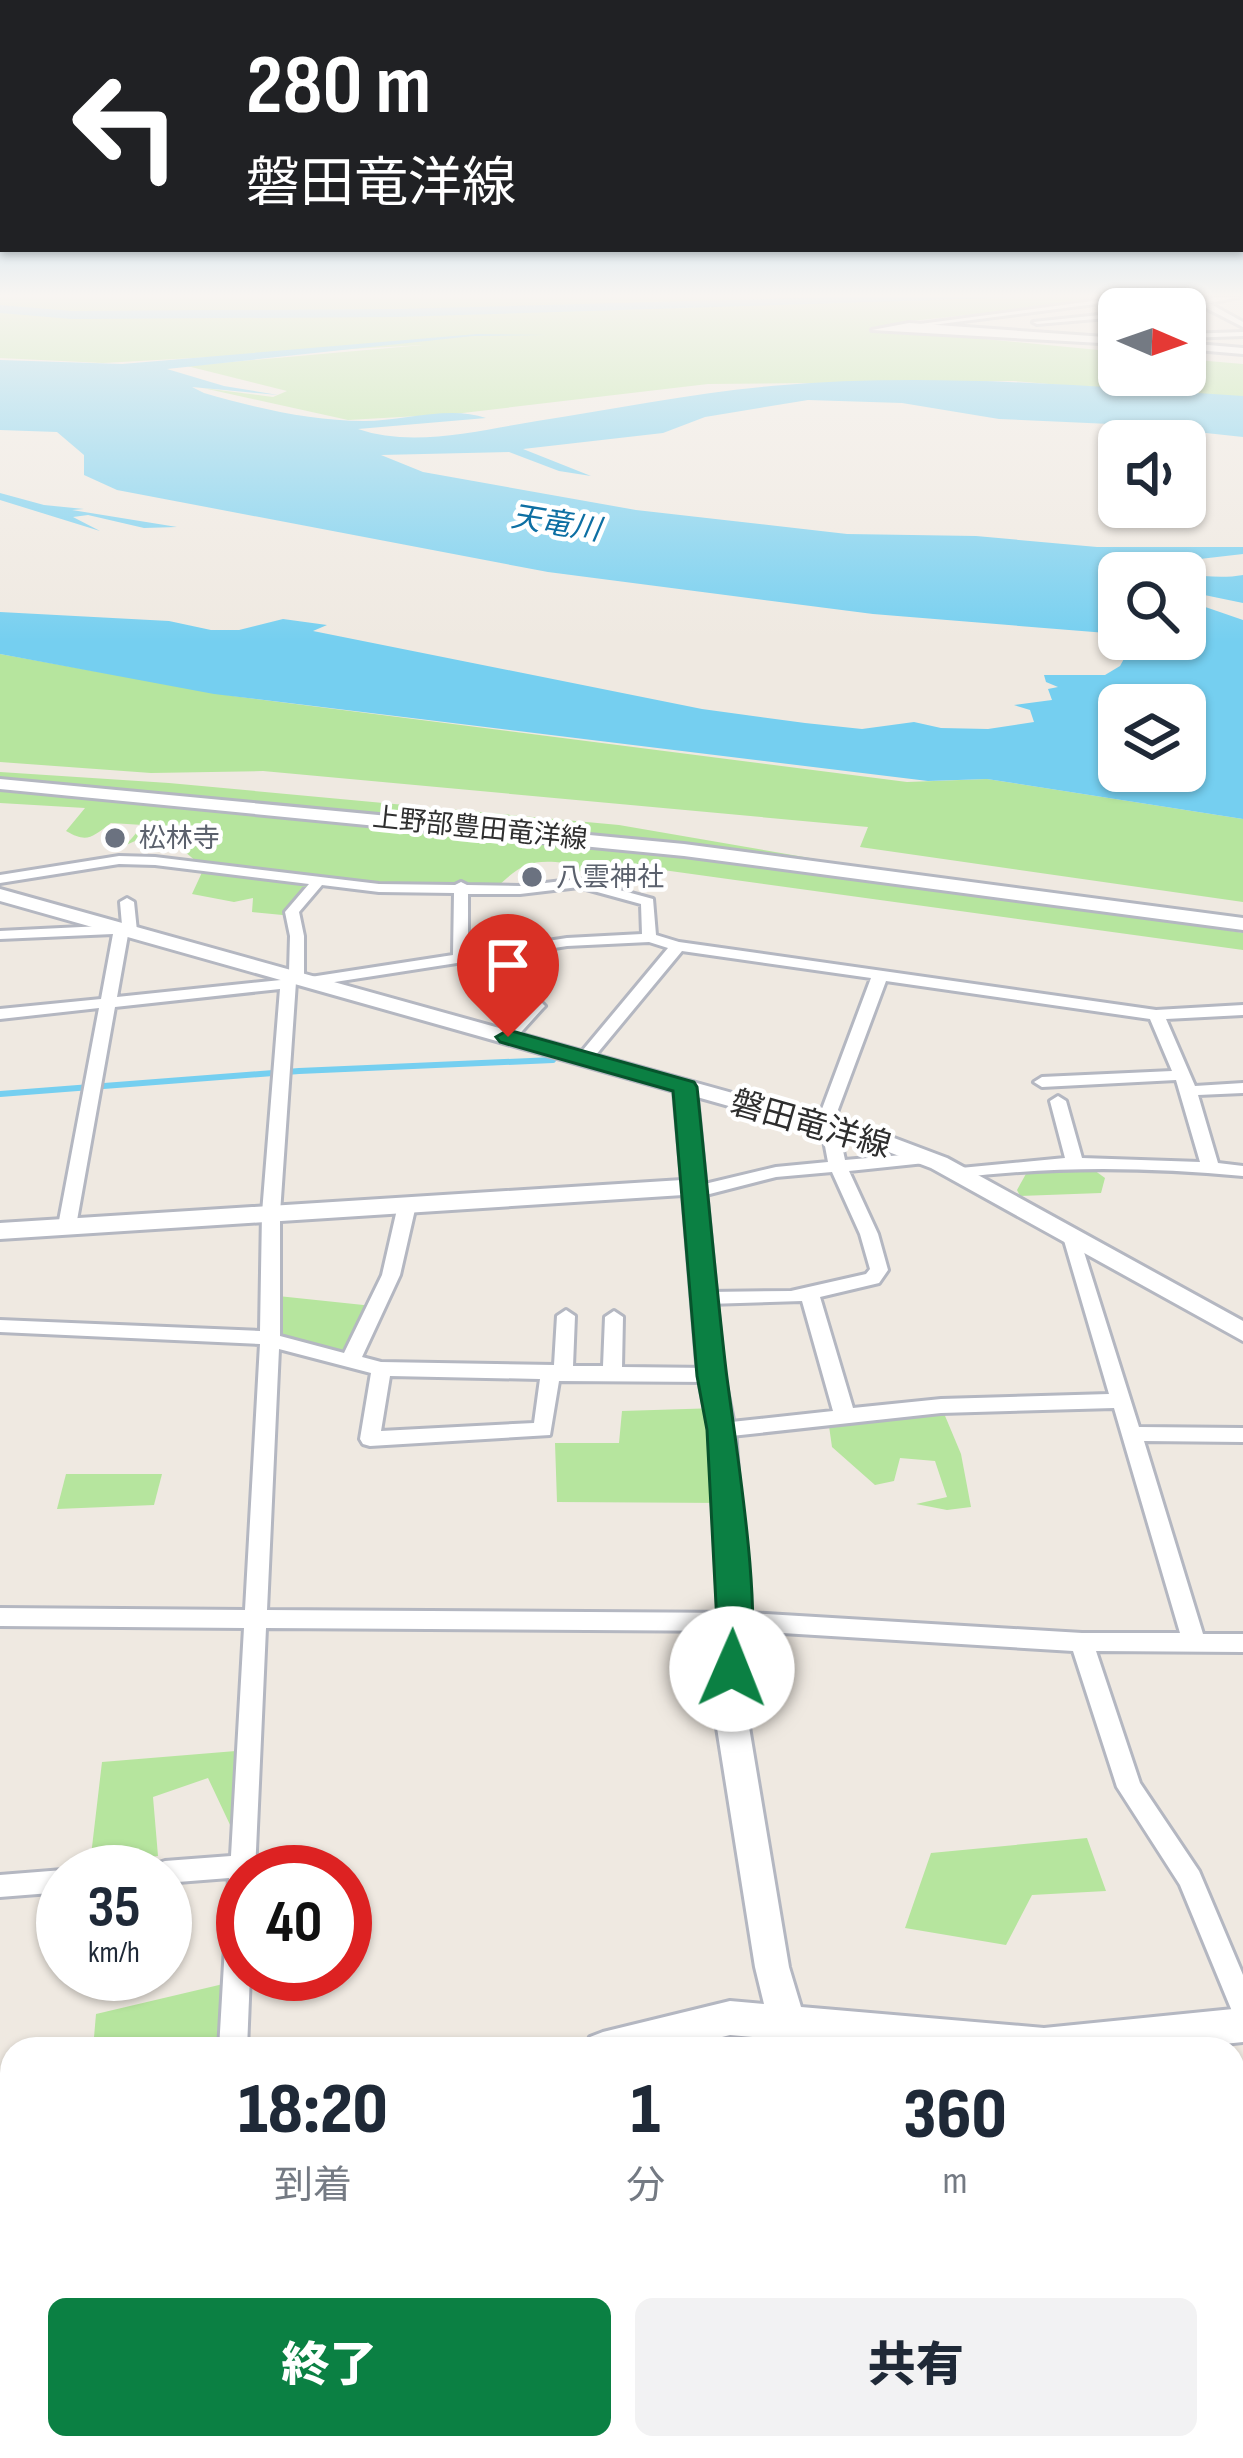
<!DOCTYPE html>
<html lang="ja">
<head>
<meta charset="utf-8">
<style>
  body { margin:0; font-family:"Sofia Sans Condensed","Noto Sans JP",sans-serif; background:#f2f2f3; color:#1f2937; height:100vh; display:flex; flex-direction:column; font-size:45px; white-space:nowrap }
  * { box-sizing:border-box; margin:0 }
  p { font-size:39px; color:#747a83 }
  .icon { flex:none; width:66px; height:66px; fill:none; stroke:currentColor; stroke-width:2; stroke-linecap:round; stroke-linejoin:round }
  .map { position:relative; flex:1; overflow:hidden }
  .details { position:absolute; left:0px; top:2037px; width:1245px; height:423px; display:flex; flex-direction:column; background:#fff; border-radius:36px 36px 0 0; box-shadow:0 3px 9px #0004 }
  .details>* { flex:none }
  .banner { position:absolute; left:0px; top:0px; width:1245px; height:252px; box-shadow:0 3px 9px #0004; background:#202124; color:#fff; overflow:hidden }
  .needle { width:78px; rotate:92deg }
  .fabs { position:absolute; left:1098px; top:288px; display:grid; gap:24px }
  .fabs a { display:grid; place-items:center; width:108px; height:108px; border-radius:18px; background:#fff; box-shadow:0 3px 9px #0004; font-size:60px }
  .speed { position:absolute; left:36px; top:1845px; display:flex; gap:24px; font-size:60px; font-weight:700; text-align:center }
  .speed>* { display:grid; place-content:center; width:156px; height:156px; border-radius:50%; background:#fff; box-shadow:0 3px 9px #0004; line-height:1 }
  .speed small { font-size:30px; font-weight:400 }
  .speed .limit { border:18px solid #d22; background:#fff; color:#111 }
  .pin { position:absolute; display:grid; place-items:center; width:102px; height:102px; color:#fff; margin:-123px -51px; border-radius:50% 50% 50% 0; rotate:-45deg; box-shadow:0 0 12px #0007 }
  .pin .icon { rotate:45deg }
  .me { position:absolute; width:132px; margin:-66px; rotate:1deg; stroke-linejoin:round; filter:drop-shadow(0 0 9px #0008) }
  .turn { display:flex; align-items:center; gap:42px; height:252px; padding:0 48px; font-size:54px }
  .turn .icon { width:156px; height:156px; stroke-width:2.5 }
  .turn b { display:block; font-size:84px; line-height:102px }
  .eta { display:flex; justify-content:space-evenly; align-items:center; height:204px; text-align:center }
  .eta b { font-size:72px; font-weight:800; line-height:84px }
  .primary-button { display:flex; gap:24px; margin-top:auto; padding:24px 48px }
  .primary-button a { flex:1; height:138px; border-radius:18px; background:#0b8043; color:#fff; font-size:48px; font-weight:800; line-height:138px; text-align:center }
  .primary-button a+a { background:#f2f2f3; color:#1f2937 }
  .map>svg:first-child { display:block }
</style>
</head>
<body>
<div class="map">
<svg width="1243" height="2458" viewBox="0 0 1243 2458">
  <rect width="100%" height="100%" fill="#efe9e1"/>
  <g fill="#b6e59e">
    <path d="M0 297H1135L902 322 881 329 1119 352V375H1185V359L1243 364V400L1014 381 708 384 454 414 348 420 203 388 273 397 287 391 187 366 423 345 103 363 0 358Z"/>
    <path d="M0 654 233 696 907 782 987 779 1243 819V902L860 847 868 827 263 771 151 773 0 762Z"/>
    <path d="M0 772 169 783 619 825 1243 933V950L598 861H591L575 876 565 863C531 859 521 864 496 888L295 882 315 886 293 916 252 912 253 898 234 902 192 894 204 868 184 851 200 831 160 830 126 845 143 825 111 823C91 838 87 843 66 831L85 808 0 803Z"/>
    <path d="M1094 1170 1105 1178 1101 1193 1020 1196 1017 1190 1027 1172Z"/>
    <path d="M278 1296 373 1306 347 1353 278 1336Z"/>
    <path d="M718 1408 727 1503 557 1502 555 1443H619L622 1411Z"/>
    <path d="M943 1411 961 1454 971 1507 947 1510 916 1504 947 1497 935 1461 900 1458 894 1481 875 1485 832 1447 828 1419Z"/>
    <path d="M66 1474H162L154 1505 57 1509Z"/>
    <path d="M248 1750 243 1833 232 1829 208 1778 153 1797 158 1856 90 1864 102 1762Z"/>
    <path d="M1087 1838 1106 1891 1032 1895 1006 1945 905 1928 931 1853Z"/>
    <path d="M236 1981 233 2049H93L96 2014Z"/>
  </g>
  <g fill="#75cff0" fill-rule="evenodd">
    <path d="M477 334 548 335 473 336 167 369 224 386 278 395 192 387 204 393C256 408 310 421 364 421 403 421 450 405 486 418L358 429C413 448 481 430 537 421 615 409 693 393 771 386 929 372 1086 386 1243 396V437L1132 425 999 419 902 403 808 400 705 417 663 433 523 449 591 476 559 471 509 452 381 455 423 472 636 510 847 534 976 536 1097 547H1243V554L1139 566 1142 572C1176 570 1210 581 1243 575V603L1185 591V573H1119V634L873 614 548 572 117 490 84 475V455L57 432 0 430V360L122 364Z"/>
    <path d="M0 493 44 505 84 509 72 510 177 527 144 528 88 515 73 517 100 531 0 500Z"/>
    <path d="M1185 600 1243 620V819L987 779 928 781 214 694 0 654V612L169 621 211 630H239L283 619 327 625 313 631 702 709 805 723 862 729 914 722 941 728 988 729 1034 722 1030 710 1014 705 1052 700 1048 689 1058 687 1046 682 1044 675H1105L1120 666 1135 639H1185ZM1185 705V771H1119V705Z"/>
  </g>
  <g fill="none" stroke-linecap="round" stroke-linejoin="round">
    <path stroke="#75cff0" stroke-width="6" d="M0 1094 299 1071 553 1060"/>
    <path fill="#75cff0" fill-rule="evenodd" d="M840 297H1029L397 317 72 319 0 313V305L72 311 397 309Z"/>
    <g stroke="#b4b7c1" stroke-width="6">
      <g id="street">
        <path d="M1123 297H1149L909 328 905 326Z"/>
        <path d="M1218 297H1239L1209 303 1243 322V327L1200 305 1154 309Z"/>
        <path d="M1119 313V317L1037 324 1033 322Z"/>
        <path d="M1243 332V336L1185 338V334Z"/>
        <path d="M119 856 155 857 379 884 455 885 461 882 467 885 520 886 579 879 653 899 656 935 679 942 1156 1010 1243 1005V1015L1166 1019 1195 1086 1243 1083V1093L1198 1095 1218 1163 1243 1166V1176C1147 1167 1052 1166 956 1178L950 1177 947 1173 950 1169 1065 1158 1050 1101 1058 1096 1066 1101 1082 1158 1200 1162 1176 1080 1042 1087 1034 1082 1042 1077 1172 1071 1150 1019 886 981 833 1123 838 1127 845 1160 925 1153 934 1158 925 1163 849 1171 878 1234 888 1270 879 1283 820 1297 853 1408 941 1399 1109 1394 1063 1237 1072 1231 1078 1233 1139 1427 1243 1428V1442L1144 1441 1203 1634H1243V1652L1096 1651 1140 1783 1199 1871 1243 1975V2020L1234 2016 1180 1885 1117 1787 1073 1651 748 1631 266 1628 255 1872H243V1974H250L247 2049H219L229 1878 165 1883V1872H152L156 1864 165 1861 231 1856 244 1628 0 1626V1608L245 1610 260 1344 0 1332V1320L260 1331 262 1213 280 989 115 1007 76 1226 67 1232 58 1226 99 1008 0 1019V1009L101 999 113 934 0 939V931L122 925 120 902 127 898 134 902 137 931 128 935 117 997 281 980 284 973 289 972 290 936 285 912 309 884 155 865 119 864 0 883V875ZM322 885 379 892 454 893 453 955 304 978V984L309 986 567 946 649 942 668 948 578 1056 576 1059 578 1062H590L682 951 871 978 816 1125 822 1130 828 1162 776 1167 688 1188 685 1192 694 1198 776 1177 832 1172 860 1234 870 1269 866 1274 791 1291 708 1292 699 1298 708 1304 802 1301 833 1411 722 1423 715 1425 712 1430 715 1435 722 1437 941 1413 1114 1408 1180 1633H1082L748 1613 267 1610 279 1349 371 1373 360 1439 363 1444 370 1446 550 1435 559 1381 711 1382 718 1380 721 1375 718 1370 711 1368 622 1367 623 1317 614 1311 605 1317 603 1366H573L575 1316 566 1310 557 1316 554 1365 381 1362 362 1357 400 1275 416 1205 407 1199 398 1205 382 1275 344 1353 280 1336V1213L296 982 304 977V936L299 912ZM579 887 641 904 642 934 567 938 468 953V894H520ZM390 1376 540 1379 534 1423 381 1431Z"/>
        <path d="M537 1001 542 1003 545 1006 542 1009 514 1040H502L500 1037 502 1034 532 1003Z"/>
        <path d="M63 1870 69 1872H63V1892L0 1897V1875Z"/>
        <path d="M1243 2297V2327L1233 2329V2299Z"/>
        <path d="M260 2448H334L330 2458H264Z"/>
        <path d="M766 2448H798L796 2458H764Z"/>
      </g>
    </g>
    <g stroke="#b4b7c1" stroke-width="6">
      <g id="secondary">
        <path d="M909 323 1119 338V344L872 330Z"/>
        <path d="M1185 343 1243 348V354L1185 349Z"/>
        <path d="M0 779 684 844 1243 918V930L684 856 0 789Z"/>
        <path d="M0 889 894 1138 947 1158 1243 1321V1341L931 1168 878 1148 697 1097 724 1375 735 1430 749 1624 747 1715 789 1967 801 2007 1044 2028 1243 2008V2042L1176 2049H890L730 2035 674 2049H585L590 2037 603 2032 730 2001 764 2004 755 1967 715 1715 719 1624 709 1430 698 1375 683 1195 0 1239V1223L682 1180 674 1091 0 901Z"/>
        <path d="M12 2233V2273L0 2276V2236Z"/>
      </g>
    </g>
    <use href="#street" fill="#fff" fill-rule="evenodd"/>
    <use href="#secondary" fill="#fff" fill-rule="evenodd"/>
  </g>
  <linearGradient id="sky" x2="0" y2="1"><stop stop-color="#7abfeb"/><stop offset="0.46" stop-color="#f8f5f2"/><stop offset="1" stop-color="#f8f5f2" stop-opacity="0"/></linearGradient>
  <rect width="1243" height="642" fill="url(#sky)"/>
  <path fill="#0b8043" stroke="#07532c" stroke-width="3" d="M508 1030 694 1082 697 1087C707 1181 715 1276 726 1370 733 1429 768 1634 745 1679L732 1683 720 1679 715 1669 717 1624 707 1430 697 1376 673 1091 500 1042 496 1037Z"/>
  <g fill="#6b7280" stroke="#fff" stroke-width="4.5">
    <circle cx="115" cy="838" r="12"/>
    <circle cx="532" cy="877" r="12"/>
  </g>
  <g text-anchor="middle" stroke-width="9" stroke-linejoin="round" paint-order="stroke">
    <g font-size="27" fill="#2e2e2e" stroke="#fff">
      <text transform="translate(480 828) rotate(6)" y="9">上野部豊田竜洋線</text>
    </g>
    <g font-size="27" fill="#5b616d" stroke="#fff" text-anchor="start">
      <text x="139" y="847">松林寺</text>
      <text x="556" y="886">八雲神社</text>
    </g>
    <g font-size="30" font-style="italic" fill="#0d6fa3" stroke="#fff">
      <text transform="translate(556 523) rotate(9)" y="10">天竜川</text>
    </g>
    <g font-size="33" fill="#2e2e2e" stroke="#fff">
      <text transform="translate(811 1123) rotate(16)" y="12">磐田竜洋線</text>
    </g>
  </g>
</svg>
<div class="fabs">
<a><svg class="needle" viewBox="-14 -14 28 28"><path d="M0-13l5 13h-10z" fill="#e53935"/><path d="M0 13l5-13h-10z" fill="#747a83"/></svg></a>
<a><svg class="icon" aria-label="sound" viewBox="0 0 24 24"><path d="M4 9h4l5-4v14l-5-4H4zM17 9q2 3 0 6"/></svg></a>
<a><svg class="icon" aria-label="search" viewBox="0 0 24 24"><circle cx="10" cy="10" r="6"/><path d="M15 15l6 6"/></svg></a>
<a><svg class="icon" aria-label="layers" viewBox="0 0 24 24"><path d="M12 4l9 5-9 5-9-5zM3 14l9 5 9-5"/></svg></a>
</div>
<div class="speed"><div>35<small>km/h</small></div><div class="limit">40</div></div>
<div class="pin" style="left:508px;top:1037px;background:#d93025"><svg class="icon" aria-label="arrive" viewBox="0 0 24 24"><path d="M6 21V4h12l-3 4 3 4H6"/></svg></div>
<svg class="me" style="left:732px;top:1669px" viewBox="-20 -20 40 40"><circle r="19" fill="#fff"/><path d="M0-13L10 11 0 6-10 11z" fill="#0b8043"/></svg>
<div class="banner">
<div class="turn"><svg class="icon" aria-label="left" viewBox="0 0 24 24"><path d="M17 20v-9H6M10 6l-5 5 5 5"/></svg><div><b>280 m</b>磐田竜洋線</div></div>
</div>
<section class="details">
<div class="eta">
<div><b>18:20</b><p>到着</p></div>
<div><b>1</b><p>分</p></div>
<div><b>360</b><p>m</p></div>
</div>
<div class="primary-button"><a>終了</a><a>共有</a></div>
</section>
</div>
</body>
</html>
